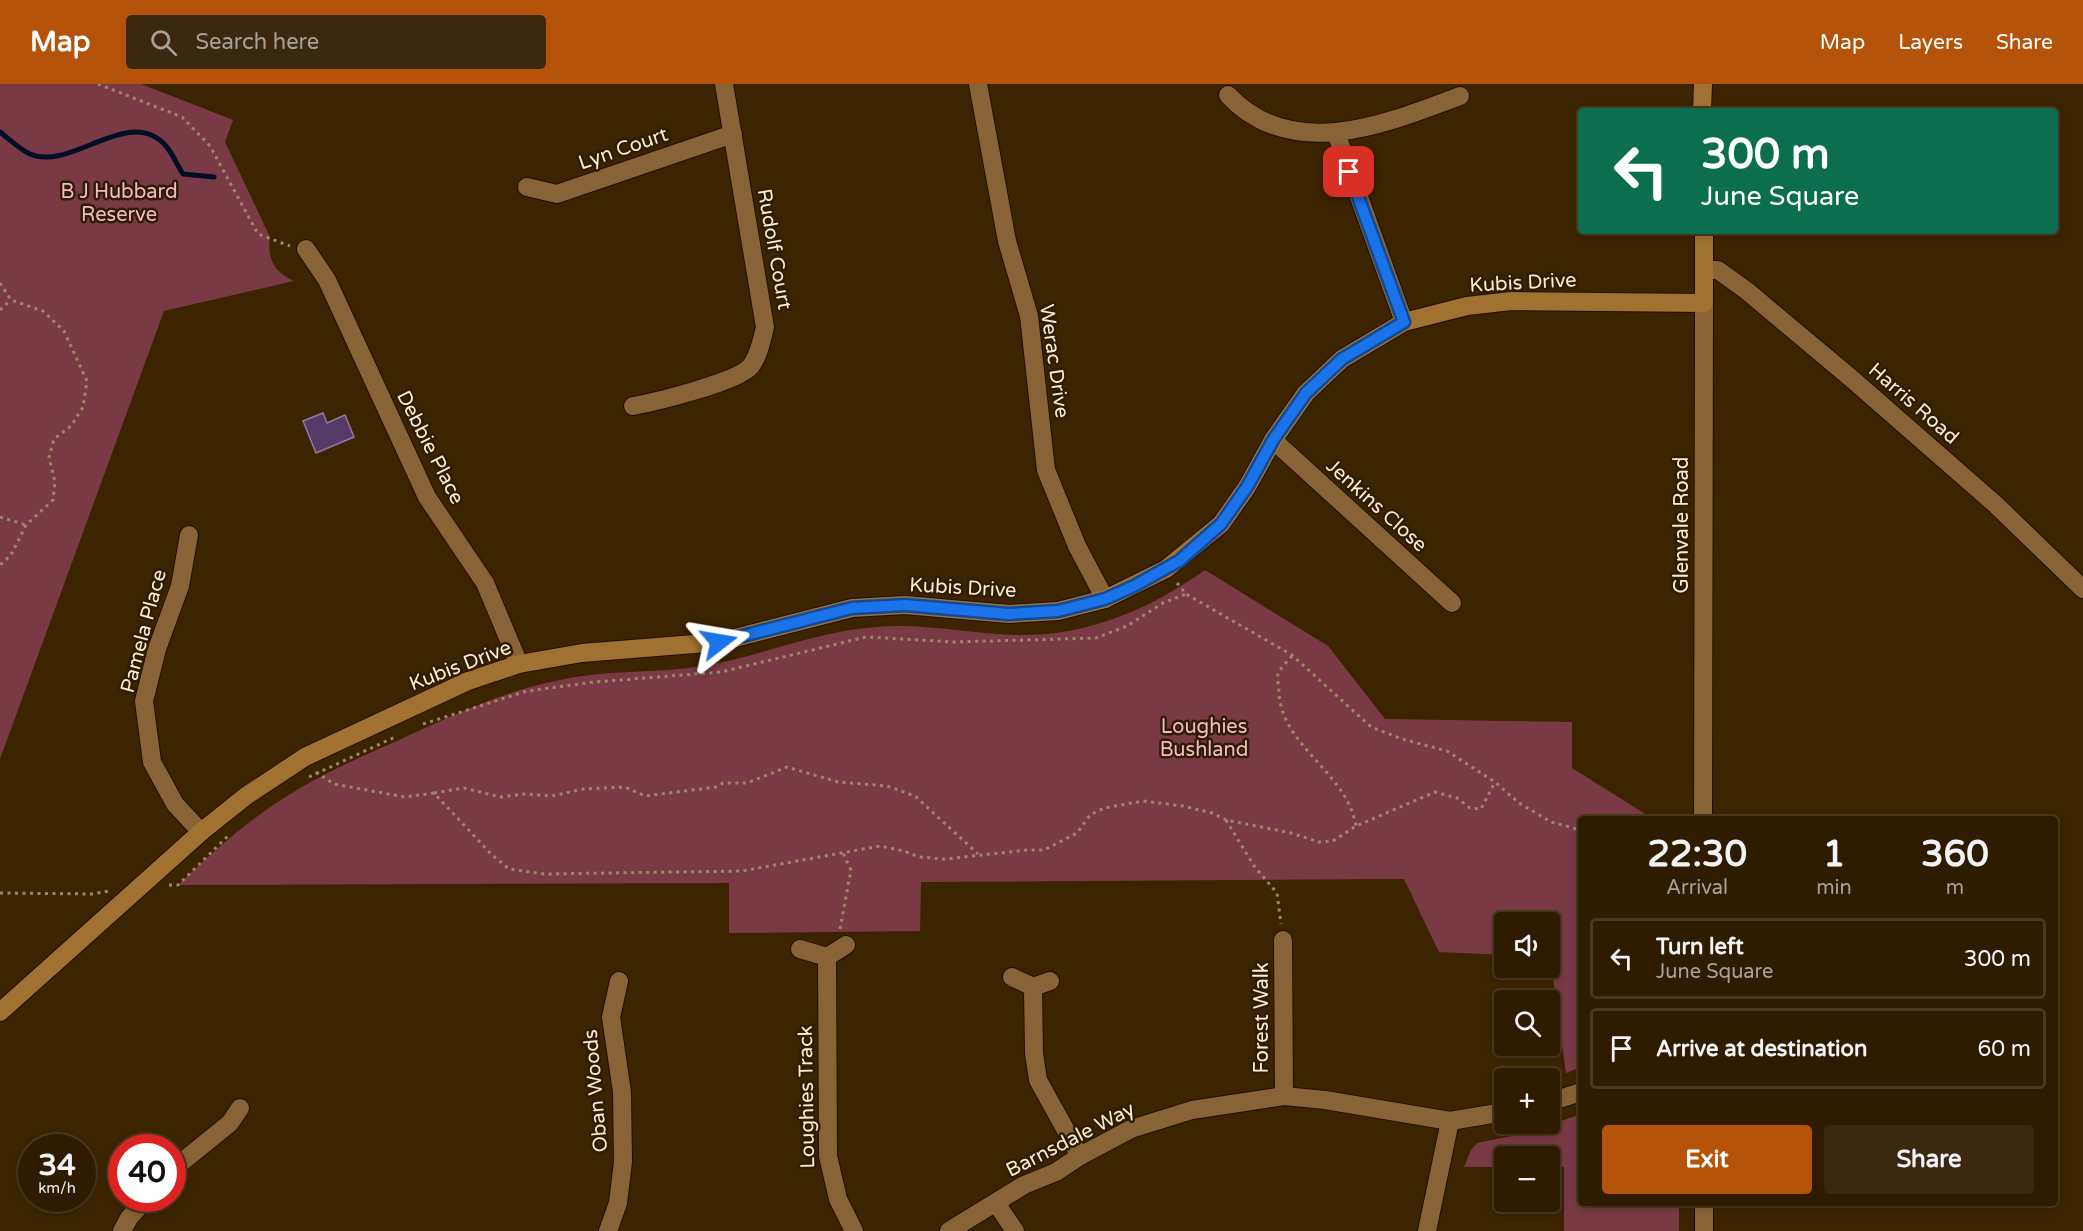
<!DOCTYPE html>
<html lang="en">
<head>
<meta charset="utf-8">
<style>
  body { margin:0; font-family:"Varela Round",sans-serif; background:#3a280f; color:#f1f3f6; height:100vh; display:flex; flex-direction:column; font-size:22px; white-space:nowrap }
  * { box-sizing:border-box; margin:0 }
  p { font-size:20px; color:#a7a199 }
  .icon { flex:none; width:33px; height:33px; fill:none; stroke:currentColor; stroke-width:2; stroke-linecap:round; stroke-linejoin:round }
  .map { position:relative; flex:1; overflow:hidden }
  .side { position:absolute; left:1578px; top:732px; width:480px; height:390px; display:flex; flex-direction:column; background:#2e1b00; border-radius:6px; box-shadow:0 3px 9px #0003,0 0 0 2px #493922 }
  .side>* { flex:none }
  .hud { position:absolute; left:1578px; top:24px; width:480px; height:126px; border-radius:6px; box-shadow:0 3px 9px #0003,0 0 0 2px #493922; background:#0b6e4f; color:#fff; overflow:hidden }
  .controls { position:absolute; left:1494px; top:828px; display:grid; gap:12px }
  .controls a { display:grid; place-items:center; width:66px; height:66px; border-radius:6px; background:#2e1b00; box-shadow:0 3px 9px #0003,0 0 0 2px #493922; font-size:30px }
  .speed { position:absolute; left:18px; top:1050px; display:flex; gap:12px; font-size:30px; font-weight:700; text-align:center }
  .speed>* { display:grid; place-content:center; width:78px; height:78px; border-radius:50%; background:#2e1b00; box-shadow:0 3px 9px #0003,0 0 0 2px #493922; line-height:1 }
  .speed small { font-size:15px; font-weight:400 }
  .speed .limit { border:9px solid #d22; background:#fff; color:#111 }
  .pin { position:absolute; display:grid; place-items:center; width:51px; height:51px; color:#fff; margin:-26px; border-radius:12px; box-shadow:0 3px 9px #0006 }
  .me { position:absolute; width:66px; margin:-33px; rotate:76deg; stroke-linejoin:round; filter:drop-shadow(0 0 4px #0008) }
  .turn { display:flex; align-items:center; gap:21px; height:126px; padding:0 24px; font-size:27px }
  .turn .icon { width:78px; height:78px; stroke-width:2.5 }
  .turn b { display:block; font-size:42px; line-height:51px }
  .eta { display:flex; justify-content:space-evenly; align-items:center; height:102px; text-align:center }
  .eta b { font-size:36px; font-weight:700; line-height:42px }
  .cta { display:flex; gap:12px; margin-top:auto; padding:12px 24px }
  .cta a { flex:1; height:69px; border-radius:6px; background:#b45309; color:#fff; font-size:24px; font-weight:700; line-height:69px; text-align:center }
  .cta a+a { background:#3a280f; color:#f1f3f6 }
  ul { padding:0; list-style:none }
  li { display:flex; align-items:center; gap:18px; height:81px; margin:0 12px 9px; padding:0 12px; border:3px solid #493922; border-radius:6px }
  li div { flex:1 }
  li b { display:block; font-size:22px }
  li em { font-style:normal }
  header { display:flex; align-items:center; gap:36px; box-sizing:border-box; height:84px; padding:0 30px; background:#b45309; color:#fff }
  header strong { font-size:28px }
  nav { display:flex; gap:33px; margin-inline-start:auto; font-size:21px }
  .search { width:420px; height:54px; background:#3a280f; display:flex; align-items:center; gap:15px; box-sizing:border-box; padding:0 21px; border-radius:6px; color:#a7a199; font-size:22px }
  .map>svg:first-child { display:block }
</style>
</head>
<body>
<header>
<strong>Map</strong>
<div class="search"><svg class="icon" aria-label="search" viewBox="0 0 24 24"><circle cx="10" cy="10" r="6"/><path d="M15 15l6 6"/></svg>Search here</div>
<nav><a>Map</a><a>Layers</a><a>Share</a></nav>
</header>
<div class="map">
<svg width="2083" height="1147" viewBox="0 0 2083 1147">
  <rect width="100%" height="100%" fill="#3d2400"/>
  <g fill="#7a3a45">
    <path d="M0 0H141L233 36 225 58 270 153C267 175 274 188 294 197L164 227 0 675Z"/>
    <path d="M1205 486 1328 562 1385 635 1572 638V684L1653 735H1581V983L1566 989 1550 873V838H1504V871L1439 868 1404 795 921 798 920 847 729 849V799L178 801C205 776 232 750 262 729 304 698 351 677 399 656 454 631 505 606 565 595 614 585 665 590 714 580 769 569 819 547 876 543 917 539 957 547 998 550 1075 557 1143 530 1205 486Z"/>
    <path d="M1581 1030V1119H1679V1147H1564V1083H1550V1072H1504V1083H1464L1471 1066 1477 1059 1531 1048Z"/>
  </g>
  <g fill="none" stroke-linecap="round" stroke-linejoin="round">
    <path stroke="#000f25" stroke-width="5" d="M0 48C9 55 19 65 30 70 72 88 129 20 166 62 173 70 177 81 183 90L214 93"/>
  </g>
  <path fill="#543a66" stroke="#9478a8" stroke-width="1.5" d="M323 329 327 339 345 331 354 353 316 369 303 337Z"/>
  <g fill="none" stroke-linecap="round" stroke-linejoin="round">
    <g stroke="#1f0e00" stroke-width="20">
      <g id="street">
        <path d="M978 0 1007 157 1029 232 1046 386 1077 462 1105 515"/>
        <path d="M1228 11C1292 79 1386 40 1460 12"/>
        <path d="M1336 49 1404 238"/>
        <path d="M527 103 557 110 733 50"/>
        <path d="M306 165 327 196 427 413 485 499 519 580"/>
        <path d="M1704 186H1718L1747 207 1852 295 1995 420 2083 505"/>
        <path d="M633 322C655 318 738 298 751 282 759 271 762 256 765 243L724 0"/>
        <path d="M1273 356 1452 519"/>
        <path d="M189 451 180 502 157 565 144 617 152 678 175 720 201 748"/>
        <path d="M1703 735 1704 219"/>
        <path d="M1283 856 1284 1012"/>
        <path d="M800 865 827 873 846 861"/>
        <path d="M827 873 828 1072 838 1115 854 1147"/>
        <path d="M1012 893 1033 903 1050 897"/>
        <path d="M1033 903 1034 969 1038 996 1080 1072"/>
        <path d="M1550 1018 1581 1008"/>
        <path d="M172 1086 230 1039 240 1024"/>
        <path d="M996 1119 1015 1147"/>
        <path d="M1704 1119V1147"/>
        <path d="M122 1147 129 1134 147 1114"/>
        <path d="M608 1147 618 1119 623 1078 622 1008 611 933 619 897"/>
        <path d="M949 1147 1024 1101 1056 1088 1080 1072 1131 1045 1192 1026 1284 1012 1325 1016 1450 1037 1504 1028"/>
        <path d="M1427 1147 1450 1037"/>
      </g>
    </g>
    <g stroke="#1f0e00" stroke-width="20">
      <g id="secondary">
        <path d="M1702 27 1703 0"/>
        <path d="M0 928 201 748 246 712 305 673 468 597 519 580 582 569 719 558 852 524 905 521 1009 530 1058 527 1105 515 1166 485 1221 440 1247 403 1273 356 1306 309 1342 275 1404 238 1467 222 1511 217 1704 219V147"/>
      </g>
    </g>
    <g stroke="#9e8768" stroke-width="3" stroke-dasharray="3 4.5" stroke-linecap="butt">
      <path d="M98 0 182 33 210 62 258 150 290 162"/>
      <path d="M0 199 11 216 43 227 64 247 87 297 83 323 71 342 54 355 49 373 55 398 53 416 26 441 11 471 0 481"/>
      <path d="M0 226 11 216"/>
      <path d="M0 433 26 441"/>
      <path d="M1177 499 1186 510 1292 571 1371 643 1402 655 1447 667 1495 698 1519 719 1551 738 1581 746"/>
      <path d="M1292 572C1288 577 1280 584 1278 590 1277 595 1279 604 1279 609 1282 663 1347 688 1356 742"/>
      <path d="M423 640 527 607 594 598 721 588 866 553 954 558 1096 554 1127 542 1163 519 1186 510"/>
      <path d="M316 688 334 700 405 713 434 709 492 771 509 785 544 790 742 787 880 762 904 767 919 773 946 775 1027 766H1044L1077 749 1090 731 1104 724 1143 717 1183 722 1212 729 1226 736 1291 749 1319 758 1333 757 1356 742 1435 708 1457 714 1470 724 1481 725 1495 698"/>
      <path d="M309 693 395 653"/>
      <path d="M434 709 464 704 500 713 525 710 552 712 583 705 625 703 645 712 716 703 723 699H747L787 683 838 698 887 702 915 712 978 770"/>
      <path d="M1226 736 1254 782 1277 809 1281 840"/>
      <path d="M169 801H178L229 751"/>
      <path d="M0 809 92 810 109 807"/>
      <path d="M840 845 851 786 842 767"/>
    </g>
    <use href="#street" stroke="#886335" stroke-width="18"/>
    <use href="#secondary" stroke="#a17132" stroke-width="18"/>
  </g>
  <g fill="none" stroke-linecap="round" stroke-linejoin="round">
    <g stroke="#114b97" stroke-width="15">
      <path id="route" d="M719 558 852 524 905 521 1008 530 1058 527 1105 515 1134 502 1179 477 1221 440 1247 403 1273 356 1306 309 1342 275 1404 238 1349 88"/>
    </g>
    <use href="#route" stroke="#1a73e8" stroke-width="10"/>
  </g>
  <g text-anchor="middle" stroke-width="5" stroke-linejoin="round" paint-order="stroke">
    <g font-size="20" fill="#ffead2" stroke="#2e1c04">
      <text transform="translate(623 64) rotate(-19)" y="7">Lyn Court</text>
      <text transform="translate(775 165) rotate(80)" y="7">Rudolf Court</text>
      <text transform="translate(1523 198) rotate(-3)" y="7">Kubis Drive</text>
      <text transform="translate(1055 277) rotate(82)" y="7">Werac Drive</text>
      <text transform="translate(1914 319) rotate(41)" y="7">Harris Road</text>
      <text transform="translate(431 363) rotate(63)" y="7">Debbie Place</text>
      <text transform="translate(1377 421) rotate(42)" y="7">Jenkins Close</text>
      <text transform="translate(1681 441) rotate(-90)" y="7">Glenvale Road</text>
      <text transform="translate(963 503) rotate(3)" y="7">Kubis Drive</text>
      <text transform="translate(143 547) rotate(-75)" y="7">Pamela Place</text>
      <text transform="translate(460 581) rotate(-21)" y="7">Kubis Drive</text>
      <text transform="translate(1261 934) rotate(-90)" y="7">Forest Walk</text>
      <text transform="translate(595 1007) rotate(-95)" y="7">Oban Woods</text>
      <text transform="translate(806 1013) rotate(-91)" y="7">Loughies Track</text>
      <text transform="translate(1070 1055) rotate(-27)" y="7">Barnsdale Way</text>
    </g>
    <g font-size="20" fill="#f8bac1" stroke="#2e1c04">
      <text x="119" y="114">B J Hubbard<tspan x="119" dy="23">Reserve</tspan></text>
      <text x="1204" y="649">Loughies<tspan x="1204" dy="23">Bushland</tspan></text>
    </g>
  </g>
</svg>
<div class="controls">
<a><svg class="icon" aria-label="sound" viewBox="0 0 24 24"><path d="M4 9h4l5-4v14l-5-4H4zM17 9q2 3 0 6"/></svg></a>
<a><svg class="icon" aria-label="search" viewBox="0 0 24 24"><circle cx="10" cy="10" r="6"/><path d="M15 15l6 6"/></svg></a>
<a>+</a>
<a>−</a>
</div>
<div class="speed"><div>34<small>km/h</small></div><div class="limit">40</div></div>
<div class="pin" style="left:1349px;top:88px;background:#d93025"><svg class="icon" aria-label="arrive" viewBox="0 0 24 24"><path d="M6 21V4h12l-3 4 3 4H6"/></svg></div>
<svg class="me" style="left:719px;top:558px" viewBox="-20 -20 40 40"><path d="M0-17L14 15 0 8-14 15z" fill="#1a73e8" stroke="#fff" stroke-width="4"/></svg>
<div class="hud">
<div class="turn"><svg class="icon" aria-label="left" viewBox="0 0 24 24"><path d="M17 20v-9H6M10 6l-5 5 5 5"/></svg><div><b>300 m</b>June Square</div></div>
</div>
<section class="side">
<div class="eta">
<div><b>22:30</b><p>Arrival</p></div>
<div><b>1</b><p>min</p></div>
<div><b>360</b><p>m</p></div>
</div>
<ul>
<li><svg class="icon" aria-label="left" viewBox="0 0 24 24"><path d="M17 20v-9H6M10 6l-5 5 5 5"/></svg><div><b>Turn left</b><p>June Square</p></div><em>300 m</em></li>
<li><svg class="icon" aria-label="arrive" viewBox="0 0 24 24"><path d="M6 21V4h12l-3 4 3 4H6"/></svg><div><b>Arrive at destination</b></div><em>60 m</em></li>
</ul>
<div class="cta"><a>Exit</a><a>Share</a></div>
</section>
</div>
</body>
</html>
